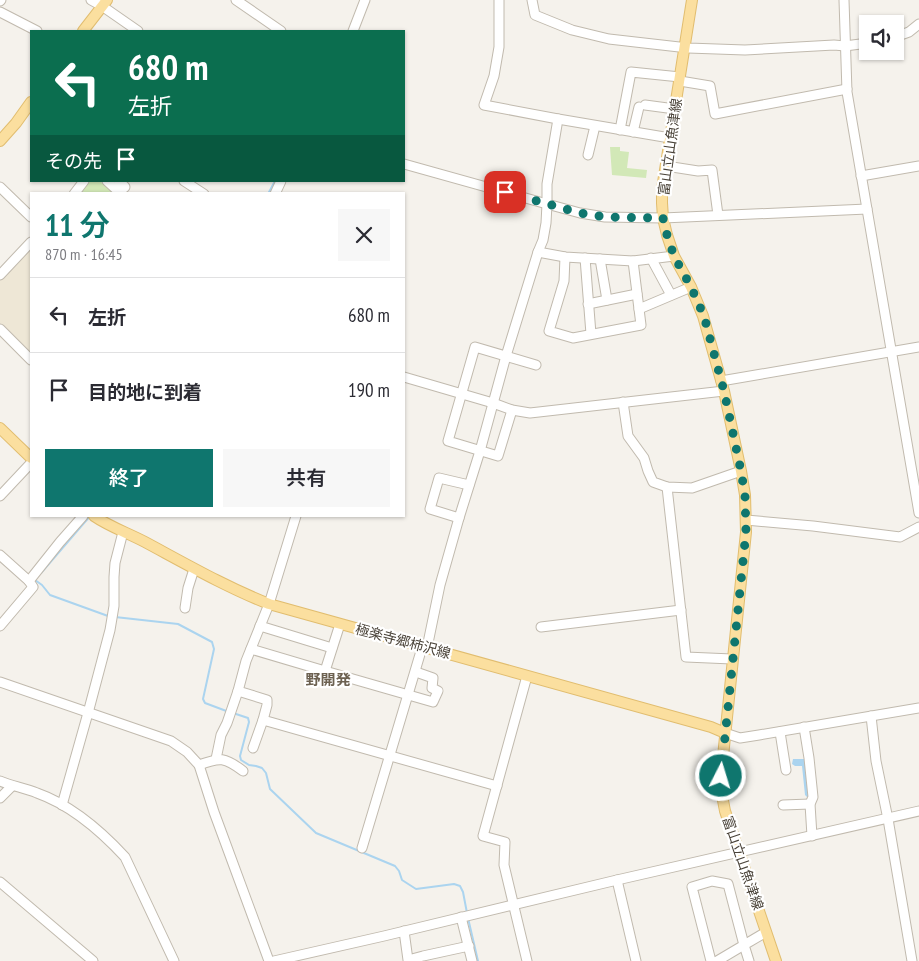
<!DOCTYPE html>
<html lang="ja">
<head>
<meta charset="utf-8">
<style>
  body { margin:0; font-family:"PT Sans Narrow","Noto Sans JP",sans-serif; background:#f7f7f7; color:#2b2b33; height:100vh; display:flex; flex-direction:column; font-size:19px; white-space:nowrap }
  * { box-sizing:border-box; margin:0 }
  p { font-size:16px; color:#7c7c81 }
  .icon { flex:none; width:28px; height:28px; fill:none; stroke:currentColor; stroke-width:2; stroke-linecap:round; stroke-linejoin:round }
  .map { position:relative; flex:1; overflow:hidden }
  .sheet { position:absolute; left:30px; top:192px; width:375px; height:325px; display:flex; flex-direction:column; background:#fff; border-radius:0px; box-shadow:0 1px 4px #0004 }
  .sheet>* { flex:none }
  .banner { position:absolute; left:30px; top:30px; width:375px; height:152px; border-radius:0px; box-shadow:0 1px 4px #0004; background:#0b6e4f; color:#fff; overflow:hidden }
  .fabs { position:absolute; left:859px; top:15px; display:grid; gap:10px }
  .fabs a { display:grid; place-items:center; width:45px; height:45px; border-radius:0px; background:#fff; box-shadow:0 1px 4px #0004; font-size:25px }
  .pin { position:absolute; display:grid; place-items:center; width:42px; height:42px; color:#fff; margin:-21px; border-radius:10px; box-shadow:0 2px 8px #0006 }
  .me { position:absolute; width:55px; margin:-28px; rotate:5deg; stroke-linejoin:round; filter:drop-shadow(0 0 4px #0008) }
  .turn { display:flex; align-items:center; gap:18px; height:105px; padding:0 15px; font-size:22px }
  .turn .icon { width:65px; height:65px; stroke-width:2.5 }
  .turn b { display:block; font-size:35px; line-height:42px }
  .then { display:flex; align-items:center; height:48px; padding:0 15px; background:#0003; gap:10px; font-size:19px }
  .round { display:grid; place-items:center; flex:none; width:52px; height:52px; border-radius:0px; background:#f7f7f7 }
  .summary { display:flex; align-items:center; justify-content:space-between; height:85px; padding:0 15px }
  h1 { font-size:30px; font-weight:600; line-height:38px; color:#0f766e }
  .cta { display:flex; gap:10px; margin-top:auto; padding:10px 15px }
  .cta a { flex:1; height:58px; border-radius:0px; background:#0f766e; color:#fff; font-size:20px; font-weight:600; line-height:58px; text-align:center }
  .cta a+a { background:#f7f7f7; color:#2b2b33 }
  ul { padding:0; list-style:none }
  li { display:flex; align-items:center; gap:15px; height:75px; padding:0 15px; border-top:1px solid #e1e1e2 }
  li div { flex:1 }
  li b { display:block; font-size:19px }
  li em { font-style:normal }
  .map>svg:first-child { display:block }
</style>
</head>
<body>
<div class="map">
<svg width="919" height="961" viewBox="0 0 919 961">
  <rect width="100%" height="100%" fill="#f5f2ec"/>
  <path fill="#eee7d6" d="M31 242V361L0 331V275Z"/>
  <g fill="#d2e8b7">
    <path d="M610 147H620V151L629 152 627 168 647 170 646 178 612 175Z"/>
    <path d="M89 181H100L113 193 78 194Z"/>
  </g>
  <path fill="#abd4ef" d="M793 759H808L811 797H807L805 795 802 766H795L792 764Z"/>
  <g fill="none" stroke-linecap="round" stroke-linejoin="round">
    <g stroke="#abd4ef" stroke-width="2">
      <path d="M268 194 275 181"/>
      <path d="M41 573 90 516"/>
      <path d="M36 579 35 580 42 585 50 595 108 616"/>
      <path d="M115 617 178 624 212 642 214 649 203 699 205 703 229 712"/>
      <path d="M233 713 248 718 249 722 240 756 241 760 249 765 256 766 262 768 266 773 270 789 316 833 395 866 399 871 402 880 416 889 454 884 460 886 463 892 467 913"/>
      <path d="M468 918 478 961"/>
    </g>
    <g stroke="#c1baae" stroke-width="11">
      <g id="minor">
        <path d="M91 0 102 6 138 31"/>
        <path d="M236 0 281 31"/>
        <path d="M499 0V47L494 76 484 105 558 119 670 138"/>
        <path d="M532 0 535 15 572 30 609 39 688 48 745 50 834 45 845 46 868 43"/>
        <path d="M844 0 847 92 919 513"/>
        <path d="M0 1 1 0"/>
        <path d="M0 12 37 31"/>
        <path d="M353 31 365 0"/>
        <path d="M895 37 909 32 919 24"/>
        <path d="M680 81 710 86 715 114 847 89"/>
        <path d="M645 105 675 109"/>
        <path d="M620 130 631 72 680 77"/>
        <path d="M633 132 639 107"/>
        <path d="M588 155 595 126"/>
        <path d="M404 164 547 204 580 213 605 217 663 218 867 209"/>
        <path d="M666 166 698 171 712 170 718 215"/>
        <path d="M861 176 919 166"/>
        <path d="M107 181 119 192 118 194"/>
        <path d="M119 181 125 187 119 192"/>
        <path d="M184 181 204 194"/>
        <path d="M0 187 31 217"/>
        <path d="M74 194 84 181"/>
        <path d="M275 194 281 181"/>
        <path d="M538 252 565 257 633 261 674 256"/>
        <path d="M565 257 564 281 549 331 573 338 641 325 633 261"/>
        <path d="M585 258 591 334"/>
        <path d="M651 258 671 295"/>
        <path d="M600 259 607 300"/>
        <path d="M0 275 31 242"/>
        <path d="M588 304 637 294"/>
        <path d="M639 309 691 287"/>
        <path d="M0 329 31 360"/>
        <path d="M404 377 493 403 512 410 530 413 724 391"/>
        <path d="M721 381 919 347"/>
        <path d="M623 402 628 436 644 458 648 471 653 482 667 487 692 488 741 471"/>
        <path d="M512 410 498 456 448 441 475 347 536 365"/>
        <path d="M667 487 686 657 732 659"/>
        <path d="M0 496 31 463"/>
        <path d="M296 516 269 604 246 661 238 691 267 700V705L263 720 497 786"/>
        <path d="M459 518 430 509 439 478 469 485"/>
        <path d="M746 520 813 526 900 537 919 527"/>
        <path d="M0 555 29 581"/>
        <path d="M185 608 188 588 194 569"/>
        <path d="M0 626 33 587 29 581 60 542 83 516"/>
        <path d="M260 626 332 648"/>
        <path d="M541 627 681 610"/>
        <path d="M251 649 325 671 340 624"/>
        <path d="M325 671 433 702 438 691 432 688 433 678 416 672"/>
        <path d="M527 676 483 836 505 842 504 865 527 961"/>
        <path d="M0 682 171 741 187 752 199 765 214 812 269 961"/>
        <path d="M871 716 876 761 888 819 912 961"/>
        <path d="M804 727 809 758 813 797 810 804 812 836"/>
        <path d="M780 732 786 770"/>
        <path d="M725 733 740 738 759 735 919 708"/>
        <path d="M253 748 263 720"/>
        <path d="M216 759 221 735 227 723 238 691"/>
        <path d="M199 765C220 757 225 757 243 771"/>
        <path d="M0 781C12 786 25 788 37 793 71 805 101 831 125 857L174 961"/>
        <path d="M0 798 12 786"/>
        <path d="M62 805 88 713 110 630 114 606V577L115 563 123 532"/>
        <path d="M783 805 810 804"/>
        <path d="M362 848 421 651 426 647 428 643 440 585 459 518 480 451 506 356 538 252 543 240 546 223 547 204V184L558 119"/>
        <path d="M617 880 636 961"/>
        <path d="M0 882 93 961"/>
        <path d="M461 917 472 961"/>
        <path d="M404 931 408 960 423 956 469 946"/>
        <path d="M274 961 384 936 617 880 919 811"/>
        <path d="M711 961 692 887 712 881 728 884 744 945 717 961"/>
        <path d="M749 961 744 945 766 932"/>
      </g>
    </g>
    <g stroke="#e1bd6f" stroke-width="12">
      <g id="major">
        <path d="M692 0 662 189V203L663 218 667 235 674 256 691 287 703 316 724 391 741 471 745 495 746 532 721 776 722 795 725 811 776 961"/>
        <path d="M83 31 107 0"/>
        <path d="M0 141 16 123 31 102"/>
        <path d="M0 428 31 458"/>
        <path d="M94 516C110 527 128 533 145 542 186 564 226 587 269 604L711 727 725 733"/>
      </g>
    </g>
    <use href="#minor" stroke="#fff" stroke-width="9"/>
    <use href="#major" stroke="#fbdf9f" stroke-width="10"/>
  </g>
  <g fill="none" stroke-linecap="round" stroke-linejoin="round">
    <path stroke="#0f766e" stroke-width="9" stroke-dasharray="0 16.2" d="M505 192 580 213 605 217 663 218 667 235 674 256 691 287 704 316 724 391 741 471 745 495 746 532 721 776"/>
  </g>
  <g text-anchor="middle" stroke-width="4.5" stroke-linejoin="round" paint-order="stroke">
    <g font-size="14" fill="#4a4339" stroke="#fff">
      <text transform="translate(670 147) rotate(-82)" y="5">富山立山魚津線</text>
      <text transform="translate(403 641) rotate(15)" y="5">極楽寺郷柿沢線</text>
      <text transform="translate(743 863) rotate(71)" y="5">富山立山魚津線</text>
    </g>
    <g font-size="15" font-weight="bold" fill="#6c6151" stroke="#fff">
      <text x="328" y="685">野開発</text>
    </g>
  </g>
</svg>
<div class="fabs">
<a><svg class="icon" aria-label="sound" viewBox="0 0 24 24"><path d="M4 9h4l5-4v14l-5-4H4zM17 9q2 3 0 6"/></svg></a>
</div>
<div class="pin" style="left:505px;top:192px;background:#d93025"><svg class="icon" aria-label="arrive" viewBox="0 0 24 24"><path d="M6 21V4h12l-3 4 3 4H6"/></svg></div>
<svg class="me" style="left:721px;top:776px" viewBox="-20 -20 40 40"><circle r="17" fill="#0f766e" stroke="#fff" stroke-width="3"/><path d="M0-11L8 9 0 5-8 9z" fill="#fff"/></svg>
<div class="banner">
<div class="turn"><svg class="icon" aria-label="left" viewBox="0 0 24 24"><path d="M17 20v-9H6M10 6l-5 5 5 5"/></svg><div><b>680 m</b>左折</div></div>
<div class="then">その先<svg class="icon" aria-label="arrive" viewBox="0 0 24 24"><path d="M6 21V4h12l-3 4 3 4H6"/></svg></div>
</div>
<section class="sheet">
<div class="summary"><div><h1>11 分</h1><p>870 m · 16:45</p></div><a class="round"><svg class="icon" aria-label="close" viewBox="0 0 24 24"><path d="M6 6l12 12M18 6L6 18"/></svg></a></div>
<ul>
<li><svg class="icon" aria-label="left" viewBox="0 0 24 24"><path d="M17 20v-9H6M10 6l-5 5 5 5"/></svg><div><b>左折</b></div><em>680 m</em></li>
<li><svg class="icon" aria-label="arrive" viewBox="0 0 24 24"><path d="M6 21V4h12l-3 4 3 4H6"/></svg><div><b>目的地に到着</b></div><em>190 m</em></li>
</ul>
<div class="cta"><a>終了</a><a>共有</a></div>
</section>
</div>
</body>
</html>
